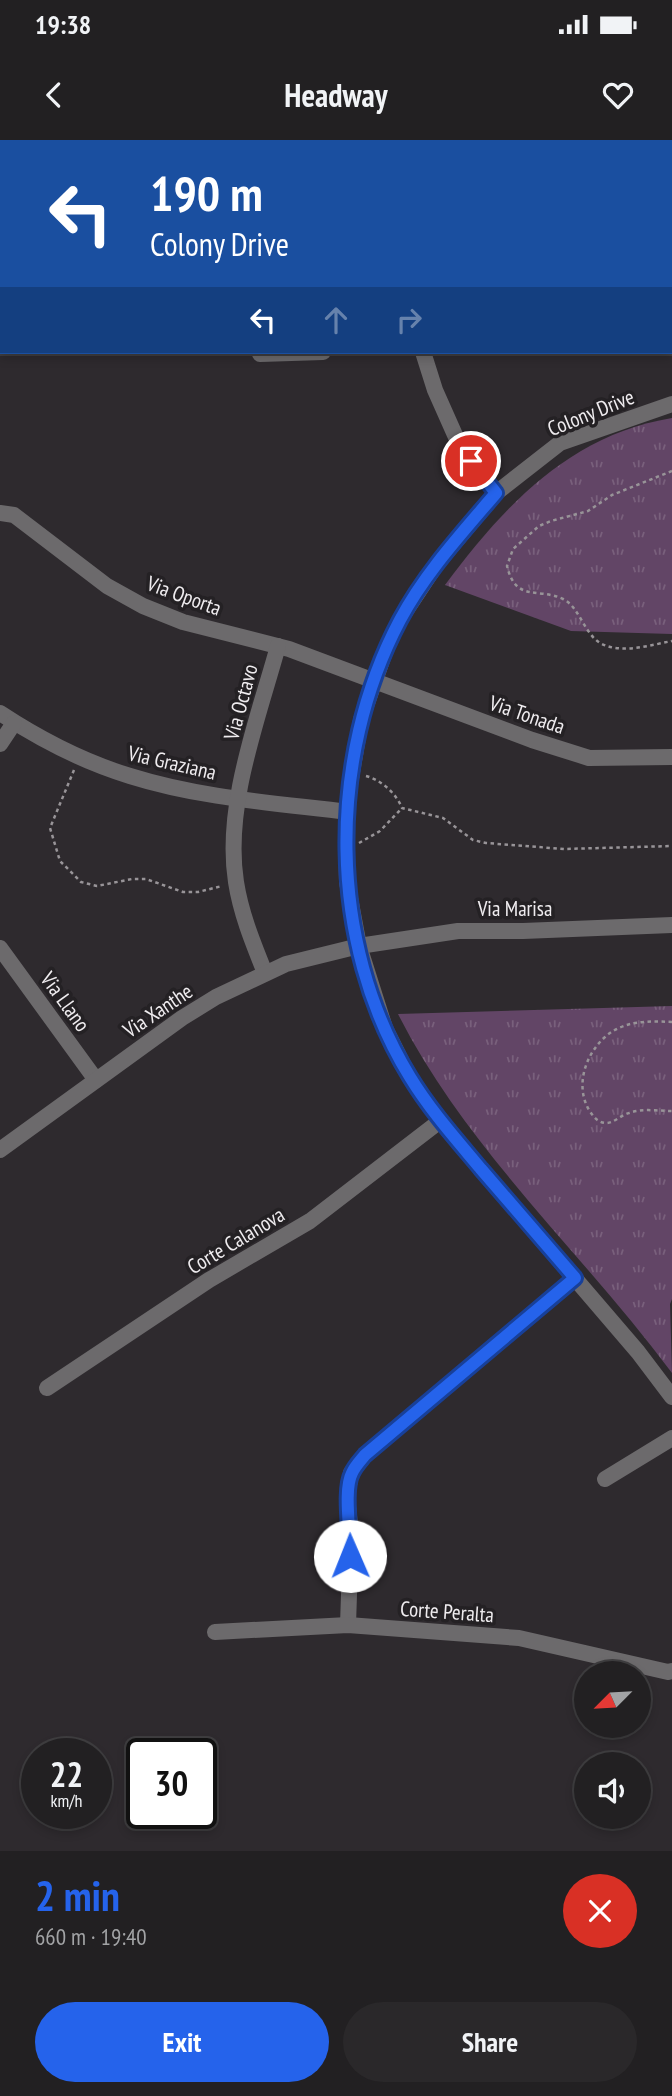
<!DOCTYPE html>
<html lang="en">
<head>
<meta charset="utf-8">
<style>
  body { margin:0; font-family:"PT Sans Narrow",sans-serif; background:#2a282a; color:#f1f3f6; height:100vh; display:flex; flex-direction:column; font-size:26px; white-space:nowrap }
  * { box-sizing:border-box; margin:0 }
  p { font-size:23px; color:#a2a3a5 }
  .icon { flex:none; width:38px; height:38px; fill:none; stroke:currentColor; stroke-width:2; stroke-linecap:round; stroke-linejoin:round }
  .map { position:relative; height:1711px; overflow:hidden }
  .panel { display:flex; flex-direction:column; background:#222022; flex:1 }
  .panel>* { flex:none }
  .guide { position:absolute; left:0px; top:0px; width:672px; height:214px; box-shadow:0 4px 10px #0003,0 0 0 2px #3f3e40; background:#1a4fa0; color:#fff; overflow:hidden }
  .needle { width:46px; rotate:246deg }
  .controls { position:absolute; left:574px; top:1521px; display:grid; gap:14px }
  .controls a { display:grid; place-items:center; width:77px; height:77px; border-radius:50%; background:#222022; box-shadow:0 4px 10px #0003,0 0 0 2px #3f3e40; font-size:35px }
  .speed { position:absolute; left:21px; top:1598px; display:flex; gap:14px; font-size:35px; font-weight:700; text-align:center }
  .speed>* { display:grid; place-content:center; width:91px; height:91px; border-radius:50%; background:#222022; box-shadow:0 4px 10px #0003,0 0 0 2px #3f3e40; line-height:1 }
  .speed small { font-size:18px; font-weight:400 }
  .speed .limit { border:4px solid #111; border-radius:10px; background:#fff; color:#111 }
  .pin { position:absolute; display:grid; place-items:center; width:60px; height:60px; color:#fff; margin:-30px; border:4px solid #fff; border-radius:50%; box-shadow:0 2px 7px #0007 }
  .me { position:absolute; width:77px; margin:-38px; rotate:359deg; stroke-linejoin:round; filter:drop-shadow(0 0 5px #0008) }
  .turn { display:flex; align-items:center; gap:24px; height:147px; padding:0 35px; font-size:32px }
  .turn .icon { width:91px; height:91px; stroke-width:2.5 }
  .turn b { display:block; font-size:49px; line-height:60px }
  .lanes { display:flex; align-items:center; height:66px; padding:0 35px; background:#0003; justify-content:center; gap:35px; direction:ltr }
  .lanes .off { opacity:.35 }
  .round { display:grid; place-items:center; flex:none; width:74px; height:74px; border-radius:37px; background:#2a282a }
  .headline { display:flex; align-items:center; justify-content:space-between; height:119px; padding:0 35px }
  h1 { font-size:42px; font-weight:600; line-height:52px; color:#2563eb }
  .primary-button { display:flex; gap:14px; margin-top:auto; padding:14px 35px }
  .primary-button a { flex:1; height:80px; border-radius:42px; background:#2563eb; color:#fff; font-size:28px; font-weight:600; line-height:80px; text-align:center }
  .primary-button a+a { background:#2a282a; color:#f1f3f6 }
  .status { display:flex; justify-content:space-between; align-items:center; height:49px; padding:0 35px; background:#222022; direction:ltr }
  .status svg { height:19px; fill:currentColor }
  header { display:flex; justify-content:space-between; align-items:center; height:91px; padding:0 35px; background:#222022; font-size:32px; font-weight:600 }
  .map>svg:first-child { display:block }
</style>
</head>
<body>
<div class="status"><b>19:38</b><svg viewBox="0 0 49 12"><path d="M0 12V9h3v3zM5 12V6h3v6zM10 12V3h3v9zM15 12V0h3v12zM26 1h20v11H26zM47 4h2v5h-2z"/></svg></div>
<header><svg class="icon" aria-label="back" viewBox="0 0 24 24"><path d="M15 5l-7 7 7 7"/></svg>Headway<svg class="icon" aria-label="heart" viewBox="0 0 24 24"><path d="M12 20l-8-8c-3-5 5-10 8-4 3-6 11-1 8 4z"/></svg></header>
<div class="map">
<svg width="672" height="1711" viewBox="0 0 672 1711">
  <defs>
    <pattern id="grass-tufts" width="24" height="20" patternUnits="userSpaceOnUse" patternTransform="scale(1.75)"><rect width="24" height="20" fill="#624566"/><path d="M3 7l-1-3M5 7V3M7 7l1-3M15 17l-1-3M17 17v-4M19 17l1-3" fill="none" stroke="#79607c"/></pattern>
  </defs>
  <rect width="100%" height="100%" fill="#2e2a2e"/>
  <g fill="url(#grass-tufts)">
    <path d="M672 278V494L571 491 445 445C504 366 569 295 672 278Z"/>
    <path d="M672 866V1159L670 1164 672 1233C582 1112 467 1010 398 874Z"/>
  </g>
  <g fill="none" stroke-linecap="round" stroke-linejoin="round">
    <g stroke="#989498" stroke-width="2.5" stroke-dasharray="3.5 3.5" stroke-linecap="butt">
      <path d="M672 331 612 355 588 371 551 381 539 386 513 409 507 426C516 463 538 447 563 459 580 467 584 495 602 504 622 514 651 505 672 501"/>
      <path d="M74 630 50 688 60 721 81 742 97 746 132 739H146L183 752H198L222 746"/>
      <path d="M366 636C381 640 396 653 402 668L443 678 473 700 486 703 564 709 672 706"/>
      <path d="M359 703 380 691 402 668"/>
      <path d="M672 882C649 881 624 880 605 897 585 915 575 946 589 970 593 976 597 982 605 983 613 984 621 975 629 973 642 968 658 971 672 971"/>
    </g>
    <g stroke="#6c6a6c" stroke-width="16">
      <path d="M4 0V2"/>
      <path d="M670 163H672"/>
      <path d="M423 212 435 250 459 304 496 353"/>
      <path d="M260 214 323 212"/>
      <path d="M672 264 560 303 496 353 436 425 401 478 386 509 361 580 349 650 346 696 347 742 359 806 385 888 409 936 440 981 638 1212 672 1257"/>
      <path d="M0 373 14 375 107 446 143 466 183 482 289 509 532 600 589 618 672 617"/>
      <path d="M0 573C41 600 84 622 130 636 200 658 275 663 348 672"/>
      <path d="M0 604 14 583"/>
      <path d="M0 808 96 940"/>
      <path d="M265 833C253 803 241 774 236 742 224 666 258 579 278 506"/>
      <path d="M0 1010 182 878 216 857 286 824 359 806 458 791H523L672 785"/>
      <path d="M47 1248 209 1140 310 1081 440 981"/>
      <path d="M605 1339 672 1298"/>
      <path d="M348 1485 351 1393 347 1358 351 1333 365 1315 575 1138"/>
      <path d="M215 1492 348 1485 519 1498 668 1532 672 1531"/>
    </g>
    <path stroke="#908d90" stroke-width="18" d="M349 0V2"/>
    <g stroke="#aca8ac" stroke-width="18">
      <path d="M670 18H672"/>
      <path d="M0 194 2 192"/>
    </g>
  </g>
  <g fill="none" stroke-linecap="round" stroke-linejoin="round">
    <g stroke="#184099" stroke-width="18">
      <path id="route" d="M350 1416C351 1394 343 1350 352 1333 355 1326 361 1320 365 1315L575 1138C543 1101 512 1065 481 1029 456 999 430 970 410 937 327 802 327 618 400 480 425 433 462 393 496 353L471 321"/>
    </g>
    <use href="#route" stroke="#2563eb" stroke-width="12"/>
  </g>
  <g text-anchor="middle" stroke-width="7" stroke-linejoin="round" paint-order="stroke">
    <g font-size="21" fill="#efecef" stroke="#242124">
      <text transform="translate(591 273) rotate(-22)" y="7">Colony Drive</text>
      <text transform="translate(184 456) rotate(20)" y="7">Via Oporta</text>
      <text transform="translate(241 562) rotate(-75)" y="7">Via Octavo</text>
      <text transform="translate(527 575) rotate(19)" y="7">Via Tonada</text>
      <text transform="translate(172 623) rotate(13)" y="7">Via Graziana</text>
      <text x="515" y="776">Via Marisa</text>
      <text transform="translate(65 862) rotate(54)" y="7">Via Llano</text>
      <text transform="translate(158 871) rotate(-34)" y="7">Via Xanthe</text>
      <text transform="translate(236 1101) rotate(-31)" y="7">Corte Calanova</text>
      <text transform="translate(447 1472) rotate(4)" y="7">Corte Peralta</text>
    </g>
  </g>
</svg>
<div class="controls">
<a><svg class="needle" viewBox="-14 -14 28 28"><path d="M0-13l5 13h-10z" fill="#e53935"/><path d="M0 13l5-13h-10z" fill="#a2a3a5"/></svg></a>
<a><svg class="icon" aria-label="sound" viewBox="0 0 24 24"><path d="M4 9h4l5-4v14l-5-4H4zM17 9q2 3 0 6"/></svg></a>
</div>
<div class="speed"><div>22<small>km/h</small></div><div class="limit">30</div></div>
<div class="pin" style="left:471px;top:321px;background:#d93025"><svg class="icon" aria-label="arrive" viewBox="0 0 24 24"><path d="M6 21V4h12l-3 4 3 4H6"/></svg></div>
<svg class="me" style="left:350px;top:1416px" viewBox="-20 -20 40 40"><circle r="19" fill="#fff"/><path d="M0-13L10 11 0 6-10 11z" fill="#2563eb"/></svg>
<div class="guide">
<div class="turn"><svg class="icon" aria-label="left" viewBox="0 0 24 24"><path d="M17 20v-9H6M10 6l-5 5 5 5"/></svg><div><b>190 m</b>Colony Drive</div></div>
<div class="lanes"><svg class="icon" aria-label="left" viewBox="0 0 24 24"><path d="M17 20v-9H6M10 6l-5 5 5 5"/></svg><svg class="icon off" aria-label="ahead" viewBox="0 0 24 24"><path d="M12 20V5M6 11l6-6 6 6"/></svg><svg class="icon off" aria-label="right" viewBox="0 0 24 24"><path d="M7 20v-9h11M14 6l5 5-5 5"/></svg></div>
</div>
</div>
<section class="panel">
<div class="headline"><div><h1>2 min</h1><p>660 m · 19:40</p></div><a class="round" style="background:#d93025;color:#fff"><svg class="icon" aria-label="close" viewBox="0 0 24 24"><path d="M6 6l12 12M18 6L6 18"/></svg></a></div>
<div class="primary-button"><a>Exit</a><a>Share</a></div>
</section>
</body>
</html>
